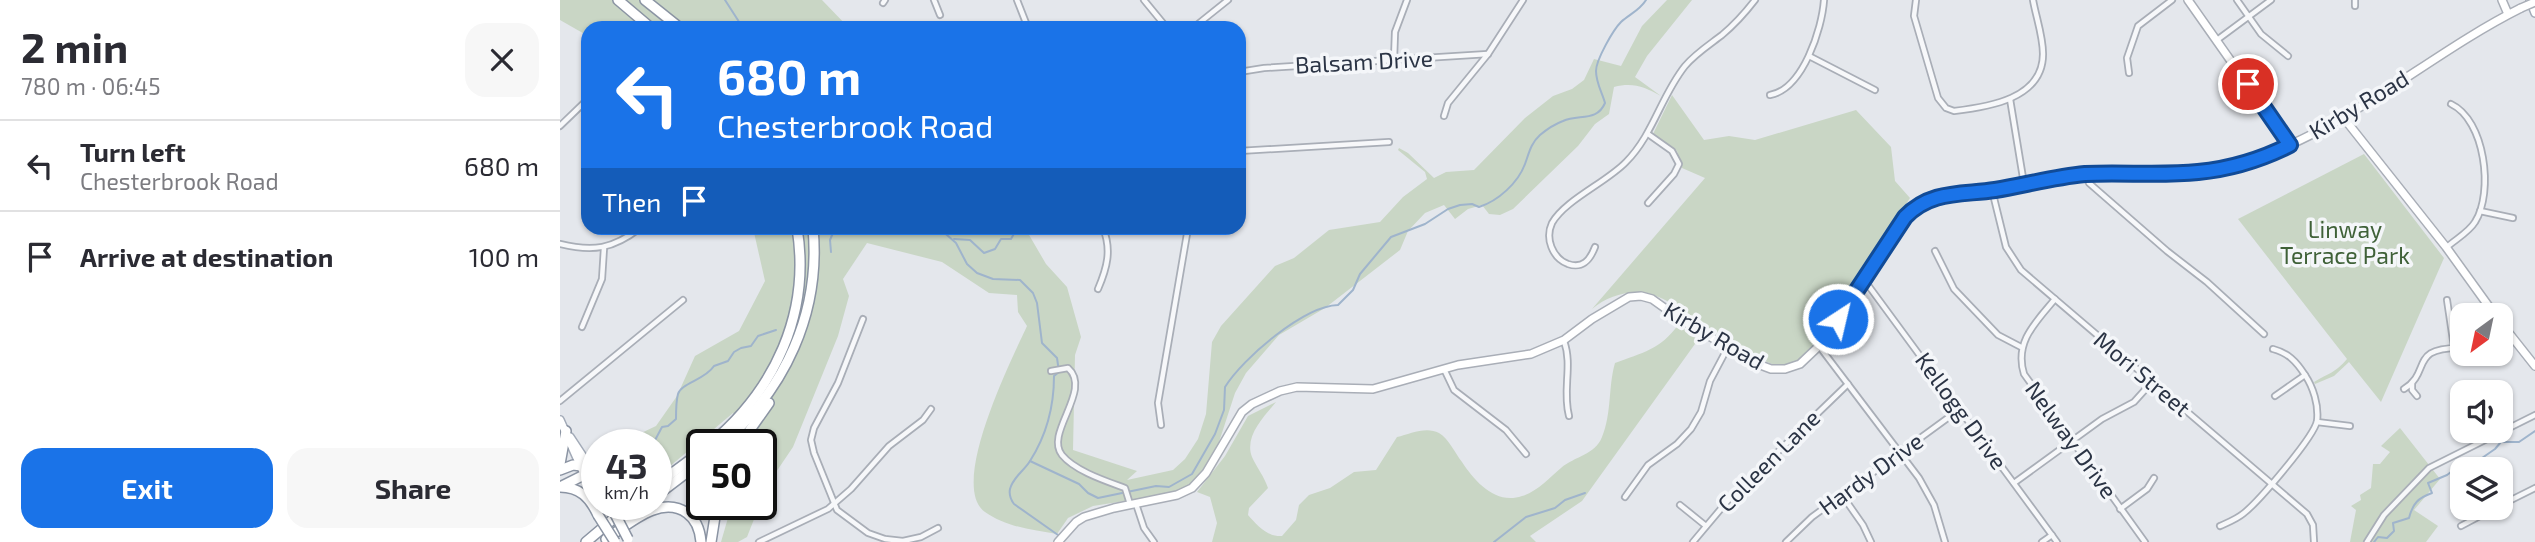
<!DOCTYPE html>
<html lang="en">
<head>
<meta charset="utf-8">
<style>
  body { margin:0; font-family:"Exo 2",sans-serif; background:#f7f7f7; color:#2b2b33; height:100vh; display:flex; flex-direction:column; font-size:26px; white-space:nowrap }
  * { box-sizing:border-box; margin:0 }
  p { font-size:23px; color:#7c7c81 }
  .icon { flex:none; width:38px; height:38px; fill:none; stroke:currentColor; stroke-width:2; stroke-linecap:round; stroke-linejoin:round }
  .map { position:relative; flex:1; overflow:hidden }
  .panel { display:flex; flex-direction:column; background:#fff; width:560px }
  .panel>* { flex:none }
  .guide { position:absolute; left:21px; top:21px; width:665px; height:214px; border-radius:21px; box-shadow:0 2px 5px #0004; background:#1a73e8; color:#fff; overflow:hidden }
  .needle { width:46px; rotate:213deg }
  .fabs { position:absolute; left:1890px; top:303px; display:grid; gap:14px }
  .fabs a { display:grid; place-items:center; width:63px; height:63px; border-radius:14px; background:#fff; box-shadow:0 2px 5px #0004; font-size:35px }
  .speed { position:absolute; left:21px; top:429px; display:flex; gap:14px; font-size:35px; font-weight:700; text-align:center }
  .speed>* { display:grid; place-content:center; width:91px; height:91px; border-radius:50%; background:#fff; box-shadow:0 2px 5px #0004; line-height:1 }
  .speed small { font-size:18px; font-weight:400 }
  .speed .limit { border:4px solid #111; border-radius:10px; background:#fff; color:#111 }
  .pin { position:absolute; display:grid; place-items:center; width:60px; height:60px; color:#fff; margin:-30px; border:4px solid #fff; border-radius:50%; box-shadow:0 2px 7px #0007 }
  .me { position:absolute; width:77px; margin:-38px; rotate:35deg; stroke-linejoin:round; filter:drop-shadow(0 0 5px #0008) }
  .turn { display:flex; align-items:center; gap:24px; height:147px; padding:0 21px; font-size:32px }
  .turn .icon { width:91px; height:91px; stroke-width:2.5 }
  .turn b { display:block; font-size:49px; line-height:60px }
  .then { display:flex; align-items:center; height:66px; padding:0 21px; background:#0003; gap:14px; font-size:26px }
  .round { display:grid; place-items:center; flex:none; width:74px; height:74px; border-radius:21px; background:#f7f7f7 }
  .head { display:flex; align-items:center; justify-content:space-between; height:119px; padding:0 21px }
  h1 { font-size:42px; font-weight:700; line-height:52px }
  .cta { display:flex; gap:14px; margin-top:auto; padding:14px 21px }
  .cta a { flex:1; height:80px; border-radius:21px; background:#1a73e8; color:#fff; font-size:28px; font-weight:700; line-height:80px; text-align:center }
  .cta a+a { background:#f7f7f7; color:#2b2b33 }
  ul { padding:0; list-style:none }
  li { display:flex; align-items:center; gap:21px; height:91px; padding:0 21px; border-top:2px solid #e1e1e2 }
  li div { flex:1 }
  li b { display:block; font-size:26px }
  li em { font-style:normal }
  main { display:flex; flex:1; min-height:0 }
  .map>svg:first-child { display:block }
</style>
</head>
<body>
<main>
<section class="panel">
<div class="head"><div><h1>2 min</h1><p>780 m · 06:45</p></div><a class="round"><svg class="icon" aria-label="close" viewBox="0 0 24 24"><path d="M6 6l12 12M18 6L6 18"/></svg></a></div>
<ul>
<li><svg class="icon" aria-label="left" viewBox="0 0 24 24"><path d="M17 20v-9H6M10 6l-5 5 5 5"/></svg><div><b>Turn left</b><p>Chesterbrook Road</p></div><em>680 m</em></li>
<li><svg class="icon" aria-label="arrive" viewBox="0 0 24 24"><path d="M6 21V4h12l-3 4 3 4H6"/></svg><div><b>Arrive at destination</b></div><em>100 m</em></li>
</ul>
<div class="cta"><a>Exit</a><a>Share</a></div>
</section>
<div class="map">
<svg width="1975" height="542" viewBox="0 0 1975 542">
  <rect width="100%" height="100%" fill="#e4e7ec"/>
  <g fill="#c9d6c5">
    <path d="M0 0H262L289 28H28V36L0 20Z"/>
    <path d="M1107 0H1132L1087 56 1075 77 1101 96C1085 87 1073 82 1054 87L1049 114 1035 124 1018 146 953 209 940 215 929 214 922 205 908 209 895 219 884 205 865 213 848 231 840 250 765 308 719 335 686 373 675 393 659 442 646 470 637 482 615 493 533 506 508 518 497 534C473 530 446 527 425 512 388 486 452 359 467 326L458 312 457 295 429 293 382 262 307 243 283 279 289 296 278 336 233 447 208 484 201 502V444H190L192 436 173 413 96 478V444H58L96 426 117 396 135 356 179 331 205 281 193 228H465L486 264 507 287 521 337 515 355 513 450 577 471 567 480 613 470 625 459 638 439 646 414 652 342 661 326 715 266 734 258 769 230 820 222 843 197 867 179 865 172 838 150 839 148 848 153 874 178 886 172 914 170 965 118 993 96 1012 89 1024 80 1034 59 1061 66 1082 26Z"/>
    <path d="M1112 95 1144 140 1169 136 1195 140 1296 110 1331 147 1335 181 1350 198 1248 355C1241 360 1232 365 1224 366 1207 368 1150 330 1133 320 1124 314 1116 306 1107 301 1082 287 1054 291 1032 309L1145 178 1122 168 1117 151 1093 134Z"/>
    <path d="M1804 154 1884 258 1821 402 1789 362 1774 376 1755 384 1754 382C1769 373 1775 373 1787 359L1678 219Z"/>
    <path d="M1118 325 1140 337 1022 501 970 536 976 542H652L657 523 650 497 637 492 665 456 688 416 716 402C704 417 684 436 692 457 697 468 704 476 708 488L689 508 688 515C697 525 707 537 722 536L736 520 739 505 749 495 770 488 794 472 816 470 837 437C850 434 866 426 879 433 889 439 895 453 902 462 915 482 936 505 962 496 977 492 990 477 1001 468 1015 456 1035 455 1042 437 1052 413 1048 387 1055 363 1082 353 1101 349 1118 325Z"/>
    <path d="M1840 428 1880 479 1854 510 1878 526 1866 542H1790L1796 510 1791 506 1801 500 1800 495 1811 488 1813 464H1820L1830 452 1821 446Z"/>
    <path d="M172 504H200L187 537 178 542H161Z"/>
  </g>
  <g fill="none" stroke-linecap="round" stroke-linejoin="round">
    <g stroke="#9fb4cc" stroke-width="2">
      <path d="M165 0 183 28"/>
      <path d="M379 228 396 243 407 264 417 273 433 279 460 280 473 293 477 303 482 343 497 358 499 372 494 376C494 407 486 436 470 461 464 471 453 477 450 489 449 494 451 500 454 504L498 535"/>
      <path d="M394 239 410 240 424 253 435 249 441 239H451L456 230 454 228"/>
      <path d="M271 252 270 240 275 228"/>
      <path d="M93 444 102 427 108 426 116 419C116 411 116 401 118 394 121 383 145 380 154 366L168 361 174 352 181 348 191 346 198 336 216 330"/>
      <path d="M470 461 519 484 528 493 538 498 596 486 609 487 632 474 655 434 664 410 665 387C683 358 744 306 778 305L793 290 800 274 831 237 865 224 888 209 900 205 912 204 919 207C938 201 958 183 965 164 969 153 971 143 980 135 986 130 995 124 1003 121 1019 114 1037 122 1045 103 1042 92 1036 83 1036 71 1036 60 1053 30 1061 22 1070 14 1080 10 1086 0"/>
      <path d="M934 542 966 517 995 508 1005 500 1025 493"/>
      <path d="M1814 542 1818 537 1827 538 1834 531 1833 523 1849 518C1853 503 1858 498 1872 493L1868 483 1887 475 1895 469 1909 467 1935 449 1941 442H1959L1975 431"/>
    </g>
    <g stroke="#a9aeb7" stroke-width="8">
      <g id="street">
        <path d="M374 0 380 15"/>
        <path d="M457 0 468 28"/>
        <path d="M584 0 607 28"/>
        <path d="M1356 0 1354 16 1378 98 1386 108 1394 111C1428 107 1483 99 1483 54 1483 36 1476 17 1473 0"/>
        <path d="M1677 0 1701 34 1728 56"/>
        <path d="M1795 0V6"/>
        <path d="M323 3 325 0"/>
        <path d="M633 28 668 0"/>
        <path d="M1657 40 1711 0"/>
        <path d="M1249 56 1315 90"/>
        <path d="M834 60 835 32 847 0"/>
        <path d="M679 72 704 68 928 54"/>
        <path d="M1569 73 1567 58 1578 26 1612 0"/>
        <path d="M1210 95C1243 89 1262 29 1264 0"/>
        <path d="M1450 99 1464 184"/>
        <path d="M884 116 888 103 928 54 963 0"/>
        <path d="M0 126 28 99"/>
        <path d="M679 151 829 142"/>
        <path d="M1525 174 1529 183 1607 251 1647 282 1704 334"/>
        <path d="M1432 190 1446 247 1461 270 1747 514 1753 525 1754 542"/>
        <path d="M1088 203 1114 174 1119 164 1112 151 1088 134"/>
        <path d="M1920 211 1953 218"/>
        <path d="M0 244C33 252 53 249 80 228"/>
        <path d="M1035 247C1030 260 1023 269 1008 264 992 258 985 238 992 223 1005 200 1047 182 1066 162 1093 135 1101 96 1125 66 1135 54 1149 45 1162 35 1174 25 1185 13 1195 0"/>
        <path d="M1887 247C1896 239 1909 232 1915 222 1934 192 1925 120 1891 104"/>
        <path d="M1375 251 1394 289 1438 335 1461 347"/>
        <path d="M1305 281 1497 542"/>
        <path d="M538 289C547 268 552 250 543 228"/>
        <path d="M1495 299C1476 322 1454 342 1464 374L1585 542"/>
        <path d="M1887 300 1894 347"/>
        <path d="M303 319 278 383 254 428 251 440 254 453 277 510 308 533 325 539 343 541 361 537 378 528"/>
        <path d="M22 327 42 279 44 248"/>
        <path d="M1004 341C1013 366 1002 390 1009 416"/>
        <path d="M1259 346 1359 478 1374 505 1385 542"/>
        <path d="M884 369 894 390 946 430 966 454"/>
        <path d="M491 371 508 368C533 390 484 433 502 455 515 471 546 481 565 488L570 504"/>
        <path d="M1852 383V390L1857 396"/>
        <path d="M1844 389C1872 372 1848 347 1902 348"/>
        <path d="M1715 396 1745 375"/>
        <path d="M0 401 123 300"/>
        <path d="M1757 422 1790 426"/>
        <path d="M601 425 598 403 628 228"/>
        <path d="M1454 483 1542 419 1574 402 1592 382"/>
        <path d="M1282 495 1303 525 1311 542"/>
        <path d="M1065 497 1088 465 1117 444 1131 429 1141 412 1150 381 1168 347"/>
        <path d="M576 504 584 528 594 542"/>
        <path d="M1120 505 1146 526"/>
        <path d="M1941 505 1975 488"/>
        <path d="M1560 509 1587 489 1594 478"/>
        <path d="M1660 526C1669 522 1677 519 1684 513 1699 501 1754 437 1757 421 1759 405 1753 387 1745 375 1736 361 1728 353 1713 349"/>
        <path d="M1901 526 1935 508"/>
        <path d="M199 542 268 509 291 489 329 446 363 420 371 409"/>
        <path d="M1133 542 1170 498 1288 384"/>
        <path d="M1226 542 1252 517 1400 409"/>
        <path d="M1482 542 1492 535"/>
        <path d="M1807 542 1824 515 1869 468 1975 415"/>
      </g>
    </g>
    <g stroke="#a9aeb7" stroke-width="10">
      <g id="secondary">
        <path d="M1628 0 1730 145"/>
        <path d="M1942 0 1948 14"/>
        <path d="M1783 117 1886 247 1935 315"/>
        <path d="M1941 323 1975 366"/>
        <path d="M498 542 516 522 524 517 554 508 617 495 632 488 646 473 682 412 692 404 720 391 737 387 813 389 898 365 971 354 1004 340 1032 319 1069 297 1081 296 1092 299 1120 319 1195 363 1211 369H1225L1240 364 1259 346 1345 217C1370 190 1401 195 1434 190 1455 187 1475 180 1496 177 1511 175 1527 174 1543 173 1576 171 1611 176 1644 171 1765 152 1855 61 1961 8"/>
      </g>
    </g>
    <g stroke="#a3abb8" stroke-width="10">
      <g id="primary">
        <path d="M1970 0 1975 13"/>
        <path d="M0 420 37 503"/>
        <path d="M10 437 37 478"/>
      </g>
    </g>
    <g stroke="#8b94a3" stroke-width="12">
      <g id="highway">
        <path d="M58 0 91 28"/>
        <path d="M85 0 120 28"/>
        <path d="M150 444C215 390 251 313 237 228"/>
        <path d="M162 444C225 389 261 313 253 228"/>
        <path d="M180 444 209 403"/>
        <path d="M0 464 6 431"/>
        <path d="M0 470 13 465 30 467"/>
        <path d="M96 485 142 451"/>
        <path d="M2 486 32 471"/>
        <path d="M0 487C20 487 30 498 38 515"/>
        <path d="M96 496 142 461"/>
        <path d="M65 521 85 504"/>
        <path d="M46 539C68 525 100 494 127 513 137 520 140 530 141 542"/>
        <path d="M26 542 71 504"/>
        <path d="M151 542 157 504"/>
      </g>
    </g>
    <use href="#street" stroke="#f7f8fa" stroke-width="4.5"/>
    <use href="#secondary" stroke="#fff" stroke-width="7"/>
    <use href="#primary" stroke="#fff" stroke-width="7"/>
    <use href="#highway" stroke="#fff" stroke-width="9"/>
    <g stroke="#a9aeb7" stroke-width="10" stroke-linecap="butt">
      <path id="secondary-bridge" d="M1961 8 1975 2"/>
    </g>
    <g stroke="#8b94a3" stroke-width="12" stroke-linecap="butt">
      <g id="highway-bridge">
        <path d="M54 512 68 539"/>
        <path d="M38 515 55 542"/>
      </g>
    </g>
    <use href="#secondary-bridge" stroke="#fff" stroke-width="7"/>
    <use href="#highway-bridge" stroke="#fff" stroke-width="9"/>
  </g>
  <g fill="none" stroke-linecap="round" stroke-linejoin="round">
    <g stroke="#114b97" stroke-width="18">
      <path id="route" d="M1278 319 1345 217C1371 190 1402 195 1435 190 1465 185 1494 177 1525 174 1562 172 1601 176 1638 172 1669 169 1702 159 1730 145L1688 84"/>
    </g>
    <use href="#route" stroke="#1a73e8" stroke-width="12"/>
  </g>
  <g text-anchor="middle" stroke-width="7" stroke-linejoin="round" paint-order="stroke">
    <g font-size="23" fill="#2b3445" stroke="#f4f6f9">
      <text transform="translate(804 62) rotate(-3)" y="8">Balsam Drive</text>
      <text transform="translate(1799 105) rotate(-31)" y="8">Kirby Road</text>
      <text transform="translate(1154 336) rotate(30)" y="8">Kirby Road</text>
      <text transform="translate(1582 374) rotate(40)" y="8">Mori Street</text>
      <text transform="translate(1401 411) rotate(54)" y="8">Kellogg Drive</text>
      <text transform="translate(1511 440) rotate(54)" y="8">Nelway Drive</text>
      <text transform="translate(1209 461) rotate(-45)" y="8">Colleen Lane</text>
      <text transform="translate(1311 474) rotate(-36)" y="8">Hardy Drive</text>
    </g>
    <g font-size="23" fill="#3f6138" stroke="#f4f6f9">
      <text x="1785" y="238">Linway<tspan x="1785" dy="26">Terrace Park</tspan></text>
    </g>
  </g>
</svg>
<div class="fabs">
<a><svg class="needle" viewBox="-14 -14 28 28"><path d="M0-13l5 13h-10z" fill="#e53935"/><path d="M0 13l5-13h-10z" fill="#7c7c81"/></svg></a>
<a><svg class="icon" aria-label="sound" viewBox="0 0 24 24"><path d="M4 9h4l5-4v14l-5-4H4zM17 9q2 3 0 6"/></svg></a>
<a><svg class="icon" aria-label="layers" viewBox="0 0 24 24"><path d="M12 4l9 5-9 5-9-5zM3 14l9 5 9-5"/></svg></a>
</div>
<div class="speed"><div>43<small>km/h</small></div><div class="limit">50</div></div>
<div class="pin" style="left:1688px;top:84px;background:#d93025"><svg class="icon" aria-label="arrive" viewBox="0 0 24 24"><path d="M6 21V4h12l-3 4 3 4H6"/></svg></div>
<svg class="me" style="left:1278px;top:319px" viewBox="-20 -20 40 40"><circle r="17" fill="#1a73e8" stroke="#fff" stroke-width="3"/><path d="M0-11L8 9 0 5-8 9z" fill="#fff"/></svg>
<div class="guide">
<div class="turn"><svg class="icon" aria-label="left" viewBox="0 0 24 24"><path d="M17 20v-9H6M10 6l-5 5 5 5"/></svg><div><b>680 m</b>Chesterbrook Road</div></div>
<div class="then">Then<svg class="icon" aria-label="arrive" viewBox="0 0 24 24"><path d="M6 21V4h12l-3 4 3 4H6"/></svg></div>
</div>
</div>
</main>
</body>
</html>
